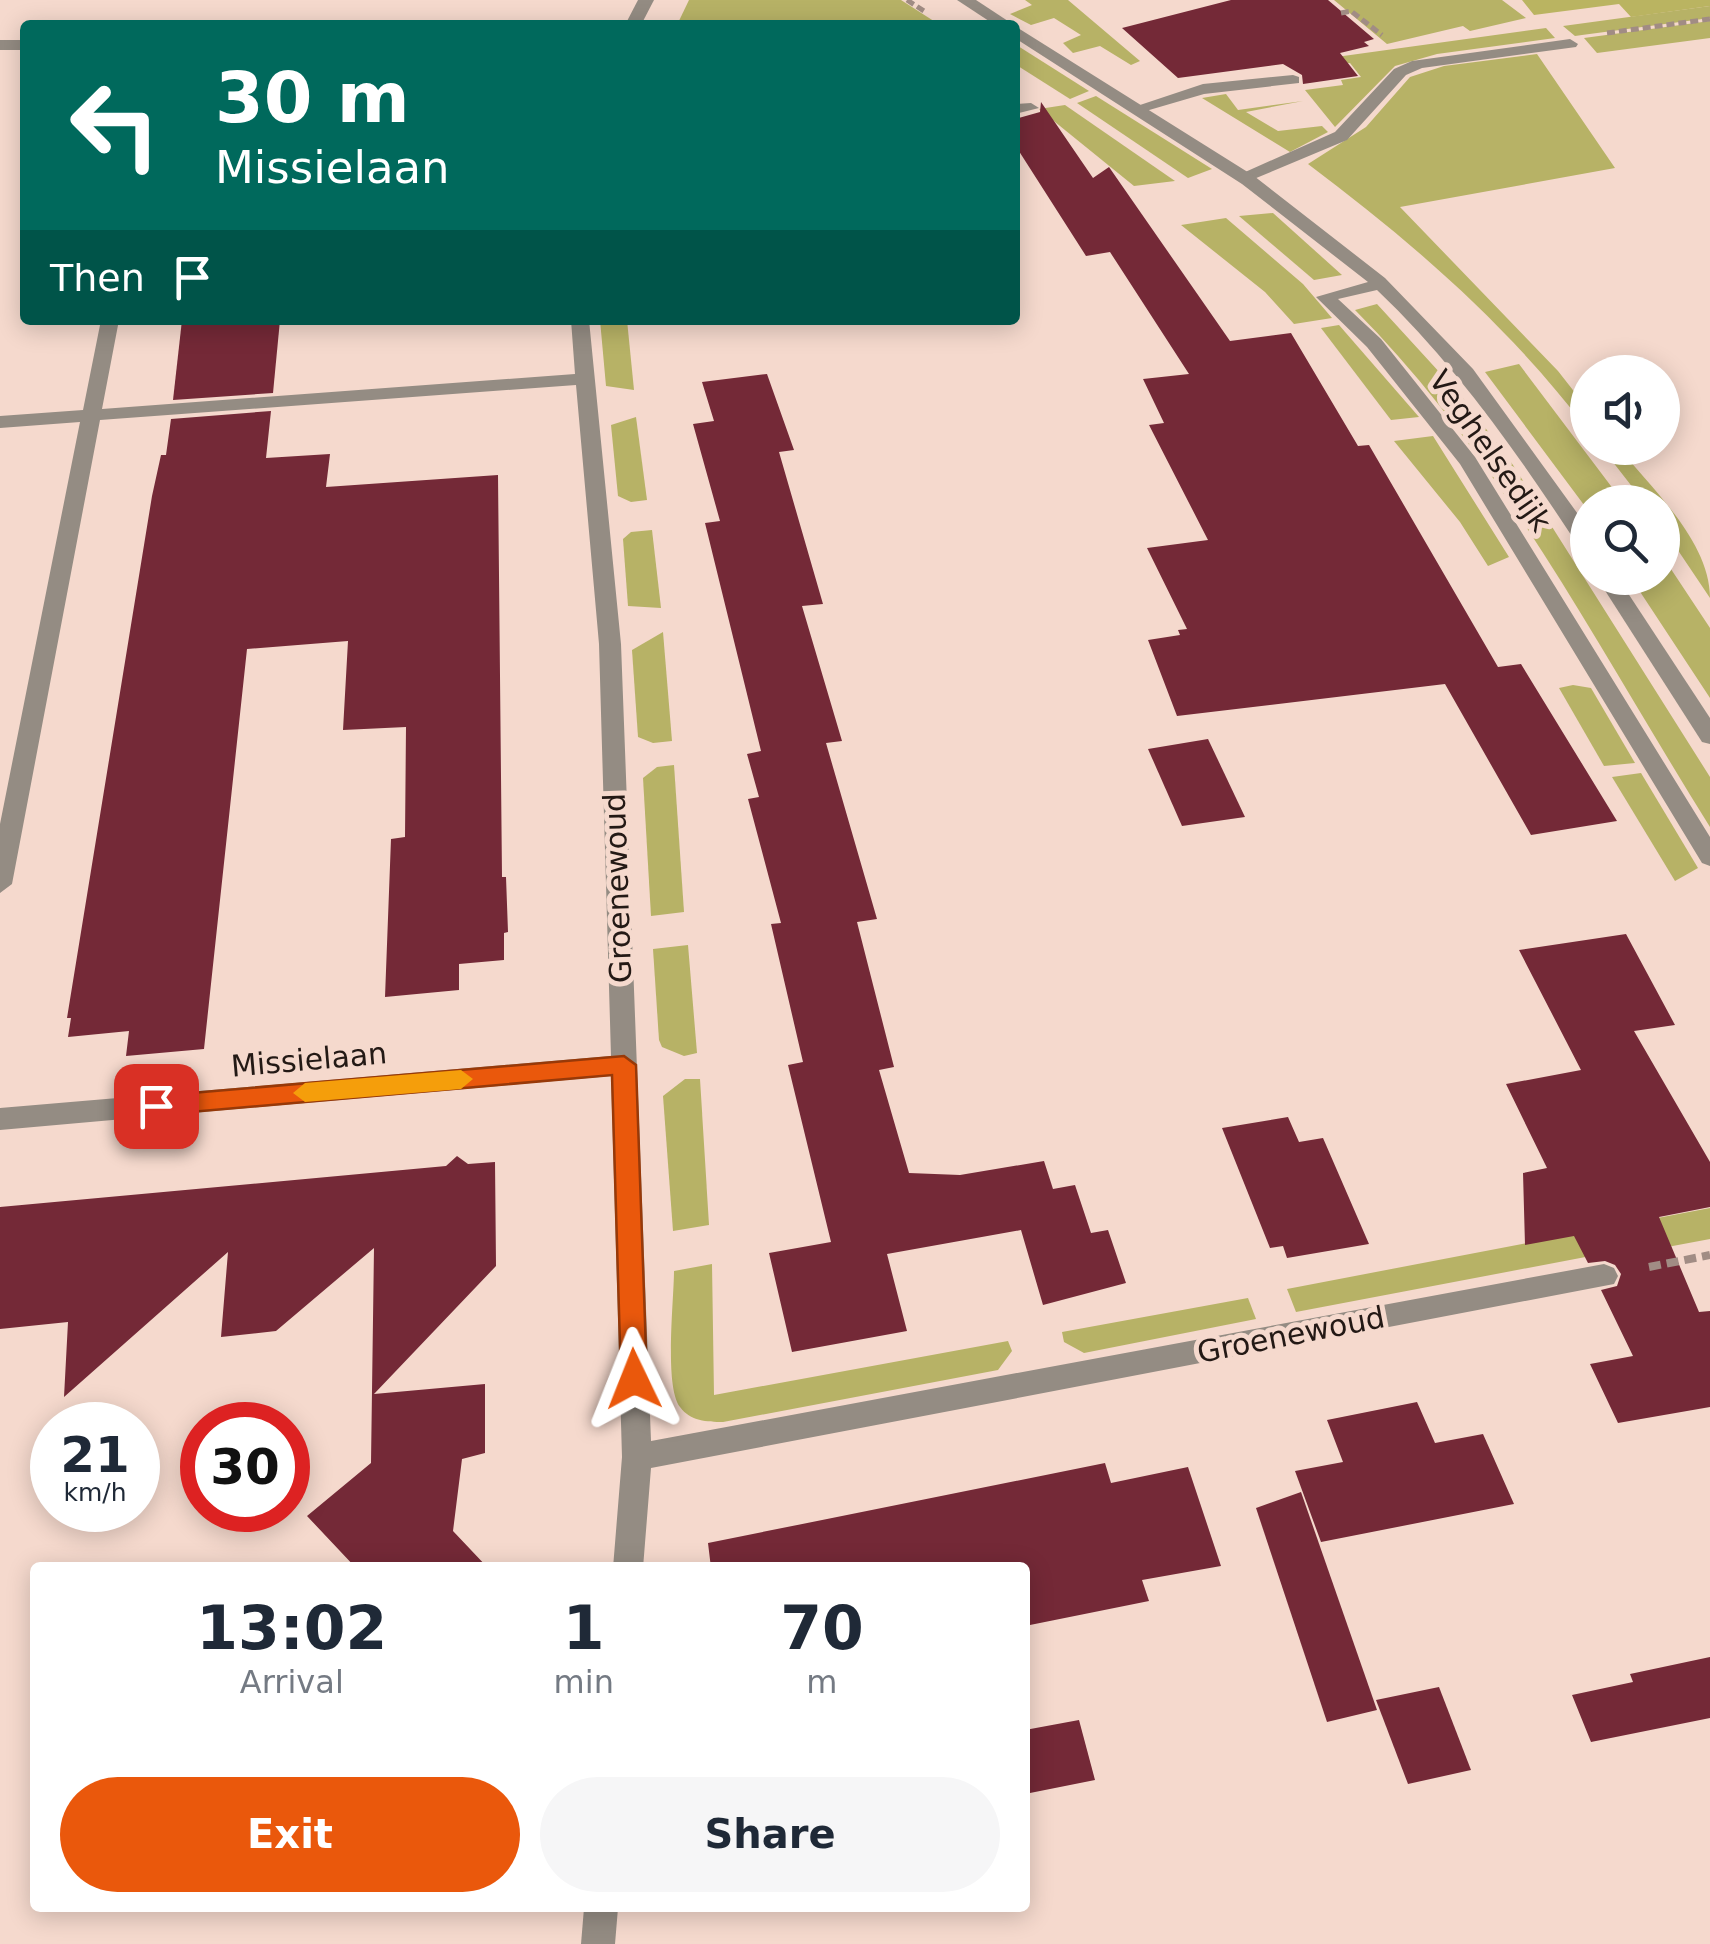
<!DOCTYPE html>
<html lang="en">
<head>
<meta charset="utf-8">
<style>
  body { margin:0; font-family:"DejaVu Sans",sans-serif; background:#f6f6f7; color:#1f2937; height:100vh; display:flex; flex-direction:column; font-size:38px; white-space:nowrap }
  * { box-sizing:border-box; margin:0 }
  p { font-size:32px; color:#747a83 }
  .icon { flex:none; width:55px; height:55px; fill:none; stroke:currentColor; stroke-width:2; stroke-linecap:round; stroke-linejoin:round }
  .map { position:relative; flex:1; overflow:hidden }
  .details { position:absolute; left:30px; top:1562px; width:1000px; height:350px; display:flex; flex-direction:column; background:#fff; border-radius:10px; box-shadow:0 5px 25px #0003 }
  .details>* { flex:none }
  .banner { position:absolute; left:20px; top:20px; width:1000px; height:305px; border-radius:10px; box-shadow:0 5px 25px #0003; background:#00695c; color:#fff; overflow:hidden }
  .fabs { position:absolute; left:1570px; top:355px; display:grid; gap:20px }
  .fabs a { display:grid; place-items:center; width:110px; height:110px; border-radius:50%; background:#fff; box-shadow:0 5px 25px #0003; font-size:50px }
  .speed { position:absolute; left:30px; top:1402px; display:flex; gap:20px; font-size:50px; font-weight:700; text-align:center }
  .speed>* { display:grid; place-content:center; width:130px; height:130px; border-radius:50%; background:#fff; box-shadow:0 5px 25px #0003; line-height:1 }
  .speed small { font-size:25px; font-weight:400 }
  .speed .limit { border:15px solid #d22; background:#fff; color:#111 }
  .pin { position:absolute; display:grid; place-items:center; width:85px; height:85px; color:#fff; margin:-42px; border-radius:20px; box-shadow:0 5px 15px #0006 }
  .me { position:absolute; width:110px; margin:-55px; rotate:358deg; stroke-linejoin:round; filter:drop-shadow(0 0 8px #0008) }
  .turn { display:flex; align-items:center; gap:35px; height:210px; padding:0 30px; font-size:45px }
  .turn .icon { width:130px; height:130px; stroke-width:2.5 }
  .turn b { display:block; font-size:70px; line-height:85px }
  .then { display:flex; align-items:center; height:95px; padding:0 30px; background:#0003; gap:20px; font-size:38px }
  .eta { display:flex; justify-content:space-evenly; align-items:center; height:170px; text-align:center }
  .eta b { font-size:60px; font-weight:700; line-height:70px }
  .action { display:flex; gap:20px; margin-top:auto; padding:20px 30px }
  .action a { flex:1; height:115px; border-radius:60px; background:#ea580c; color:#fff; font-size:40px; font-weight:700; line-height:115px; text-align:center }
  .action a+a { background:#f6f6f7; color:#1f2937 }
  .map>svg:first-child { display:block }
</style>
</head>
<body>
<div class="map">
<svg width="1710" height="1944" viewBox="0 0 1710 1944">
  <rect width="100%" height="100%" fill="#f5d9cd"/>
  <g fill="#b7b266">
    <path d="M689 0H901L940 25H677Z"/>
    <path d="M1025 0H1068L1140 61 1131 65 1100 46 1073 53 1063 43 1081 35 1054 18 1031 25 1010 14 1032 5Z"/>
    <path d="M1334 0H1502L1526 18 1470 31 1463 26 1387 44Z"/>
    <path d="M1710 6V18L1582 35 1575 36 1563 26Z"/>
    <path d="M1710 21V38L1597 53 1584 38Z"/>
    <path d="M1546 28 1555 38 1437 54 1395 66 1335 127 1305 90 1343 85 1341 80 1361 77 1350 63 1341 64 1336 57Z"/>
    <path d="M1015 44 1089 91 1070 99 1015 64Z"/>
    <path d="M1537 54 1615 168 1400 207 1558 371 1587 408V429C1508 325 1412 242 1308 164L1366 127 1410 77 1444 66Z"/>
    <path d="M1226 94 1238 110 1303 101 1246 112 1278 131 1322 126 1328 132 1290 152 1202 98Z"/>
    <path d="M1096 96 1212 169 1188 178 1077 103Z"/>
    <path d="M1065 105 1175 181 1134 186 1039 109Z"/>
    <path d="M1273 213 1342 275 1314 280 1239 216Z"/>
    <path d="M1226 218 1303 284 1332 318 1294 324 1265 292 1181 225Z"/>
    <path d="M1377 304 1463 398 1513 465 1710 777V827C1601 653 1501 456 1355 310Z"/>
    <path d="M600 320H627L634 390 606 386Z"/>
    <path d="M1339 325 1419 417 1391 420 1321 328Z"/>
    <path d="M1519 364 1623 502H1588L1587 509 1485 372Z"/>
    <path d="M636 417 647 500 631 502 618 496 611 425Z"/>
    <path d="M1433 436 1509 557 1488 566 1460 522 1394 441Z"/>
    <path d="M1602 448H1619C1653 490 1710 542 1710 598L1663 528 1662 502H1644Z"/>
    <path d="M652 530 661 608 628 606 623 539 631 532Z"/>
    <path d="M1663 557 1710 628V698L1631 578H1662Z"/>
    <path d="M663 632 672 741 653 743 638 737 632 650Z"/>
    <path d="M1573 685 1591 688 1635 763 1604 766 1559 688Z"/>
    <path d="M674 765 684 912 651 916 643 778 657 767Z"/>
    <path d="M1641 773 1698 868 1675 881 1612 777Z"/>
    <path d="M688 945 697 1053 684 1056 662 1047 659 1040 653 949Z"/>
    <path d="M685 1079H700L709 1225 673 1231 663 1096Z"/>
    <path d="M1710 1208V1239L1598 1260 1596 1255 1296 1312 1287 1289Z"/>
    <path d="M712 1264 714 1395 1008 1341 1012 1351 998 1370 723 1422C707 1422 690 1421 680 1407 664 1386 674 1300 674 1271Z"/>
    <path d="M1248 1298 1256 1319 1084 1353 1064 1342 1062 1332Z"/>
  </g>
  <path fill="#bab461" d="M1522 0H1710V6L1631 17 1619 4 1534 15Z"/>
  <g fill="#742937">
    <path d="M1231 0H1328L1374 39 1364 42 1369 46 1340 53 1358 76 1303 84 1302 75 1283 64 1178 78 1122 28Z"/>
    <path d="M1041 102 1093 178 1109 167 1230 341 1291 333 1358 446 1369 445 1498 667 1521 664 1617 821 1531 835 1445 684 1177 716 1148 640 1180 635 1178 630 1187 629 1147 548 1208 540 1149 425 1164 423 1143 379 1189 374 1110 252 1086 256 1015 145V119L1040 112Z"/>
    <path d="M182 320H280L273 393 173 400Z"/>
    <path d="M767 374 794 450 779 452 823 604 802 606 842 741 826 743 877 919 857 922 894 1067 879 1070 909 1173 960 1175 1044 1161 1053 1189 1075 1185 1091 1233 1108 1230 1126 1283 1043 1305 1021 1230 887 1254 907 1331 792 1352 769 1253 831 1242 788 1065 803 1062 771 924 781 923 748 799 759 797 747 754 761 751 705 523 720 521 693 424 714 421 702 382Z"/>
    <path d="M271 411 266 458 330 454 326 487 498 475 502 877H506L508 932 504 933V960L459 964V990L385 997 391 839 405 837 406 727 343 730 348 641 247 649 204 1049 126 1056 129 1031 68 1037 71 1018H67L152 496 161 455H166L171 419Z"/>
    <path d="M1208 739 1245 817 1182 826 1148 749Z"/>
    <path d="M1626 934 1675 1025 1634 1031 1710 1162V1207L1659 1217 1699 1312 1710 1311V1407L1618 1423 1590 1364 1633 1356 1601 1290 1617 1286 1621 1274 1615 1265 1605 1261 1588 1263 1574 1236 1525 1245 1523 1173 1547 1168 1506 1084 1581 1070 1519 950Z"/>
    <path d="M1288 1117 1299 1142 1323 1138 1369 1244 1287 1258 1283 1246 1270 1248 1222 1128Z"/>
    <path d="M457 1156 468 1164 495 1162 496 1266 374 1394 485 1384V1453L462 1459 453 1531 488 1568H356L307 1516 371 1463 374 1248 276 1331 221 1337 228 1252 64 1397 68 1322 0 1329V1207L446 1166Z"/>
    <path d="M1417 1402 1435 1443 1483 1434 1514 1504 1321 1542 1295 1471 1343 1462 1327 1420Z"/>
    <path d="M1105 1463 1111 1483 1188 1467 1221 1566 1142 1580 1149 1601 1025 1626V1568H711L708 1543Z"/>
    <path d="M1301 1492 1377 1710 1327 1722 1256 1508Z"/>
    <path d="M1710 1657V1718L1591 1742 1572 1695 1633 1682 1630 1674Z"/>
    <path d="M1439 1687 1471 1770 1408 1784 1376 1700Z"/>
    <path d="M1079 1720 1095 1780 1025 1794V1730Z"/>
  </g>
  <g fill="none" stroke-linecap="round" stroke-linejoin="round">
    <g stroke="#a18c84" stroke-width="5" stroke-dasharray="8 4" stroke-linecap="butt">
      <path d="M907 0 924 11"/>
      <path d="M1341 13 1351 11 1382 35"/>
      <path d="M1607 33 1710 19"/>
    </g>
    <path stroke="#a18c84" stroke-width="8" stroke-dasharray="12 6" stroke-linecap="butt" d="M1649 1267 1710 1255"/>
    <g fill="#948c83" fill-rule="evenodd">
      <path d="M1570 39 1578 44 1576 47 1422 68 1406 75 1347 140 1249 181 1234 177 1335 132 1394 69 1412 61Z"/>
      <path d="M1293 75 1299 77V83L1204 94 1139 113 1131 108 1203 84Z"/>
    </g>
    <g fill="#948c83" fill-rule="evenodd">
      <path d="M638 0H654L641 25H625Z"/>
      <path d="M957 0H976L1014 25H995Z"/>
      <path d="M1015 26 1254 176 1385 278 1473 369 1588 528V552L1581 550C1520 457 1458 367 1377 290L1338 299 1381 339 1475 457 1710 837V866L1702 863 1460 464 1367 347 1316 297 1368 282 1242 184 1015 38Z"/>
      <rect x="0" y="40" width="25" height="10"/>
      <path d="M1015 104 1031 103 1039 108 1015 114Z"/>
      <path d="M101 320H119L102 409 575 374 571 320H589L621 644 651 1441 1604 1264 1614 1268 1618 1276 1614 1284 651 1468 643 1568H613L622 1457 611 1076 0 1130V1108L611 1056 599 644 576 385 100 420 12 884 0 893V824L80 422 0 428V416L83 410Z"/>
      <path d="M1597 578H1618L1710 718V744L1702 742Z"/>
      <path d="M584 1908H618L615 1944H581Z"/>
    </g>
  </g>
  <path fill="#ea580c" stroke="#983908" stroke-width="2.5" d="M624 1056 636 1065 647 1379 644 1387 634 1390 625 1387 621 1379 612 1075 156 1115 144 1106 156 1096Z"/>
  <path fill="#f59e0b" d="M461 1070 473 1079 461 1089 305 1102 293 1093 305 1083Z"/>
  <g text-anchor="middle" stroke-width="10" stroke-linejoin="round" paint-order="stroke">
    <g font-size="30" fill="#231915" stroke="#f5d9cd">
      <text transform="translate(1490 451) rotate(55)" y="10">Veghelsedijk</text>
      <text transform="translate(618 888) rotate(-92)" y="10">Groenewoud</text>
      <text transform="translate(309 1060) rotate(-5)" y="10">Missielaan</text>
      <text transform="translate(1291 1335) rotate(-11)" y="10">Groenewoud</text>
    </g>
  </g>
</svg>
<div class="fabs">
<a><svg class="icon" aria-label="sound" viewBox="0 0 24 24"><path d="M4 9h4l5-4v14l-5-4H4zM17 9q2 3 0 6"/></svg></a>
<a><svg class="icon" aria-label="search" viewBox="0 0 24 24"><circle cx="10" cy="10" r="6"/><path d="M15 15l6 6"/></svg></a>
</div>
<div class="speed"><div>21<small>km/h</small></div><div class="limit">30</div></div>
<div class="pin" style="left:156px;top:1106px;background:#d93025"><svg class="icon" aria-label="arrive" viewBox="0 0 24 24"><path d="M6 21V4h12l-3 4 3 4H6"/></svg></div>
<svg class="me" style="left:634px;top:1379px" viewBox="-20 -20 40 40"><path d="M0-17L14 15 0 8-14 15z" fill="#ea580c" stroke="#fff" stroke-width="4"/></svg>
<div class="banner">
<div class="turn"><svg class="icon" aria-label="left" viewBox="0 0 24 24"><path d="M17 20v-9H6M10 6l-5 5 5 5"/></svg><div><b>30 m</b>Missielaan</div></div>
<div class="then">Then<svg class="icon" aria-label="arrive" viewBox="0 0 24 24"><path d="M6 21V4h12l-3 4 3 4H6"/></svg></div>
</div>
<section class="details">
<div class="eta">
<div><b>13:02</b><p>Arrival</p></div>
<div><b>1</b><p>min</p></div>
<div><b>70</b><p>m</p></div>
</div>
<div class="action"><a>Exit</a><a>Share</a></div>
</section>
</div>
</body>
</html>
